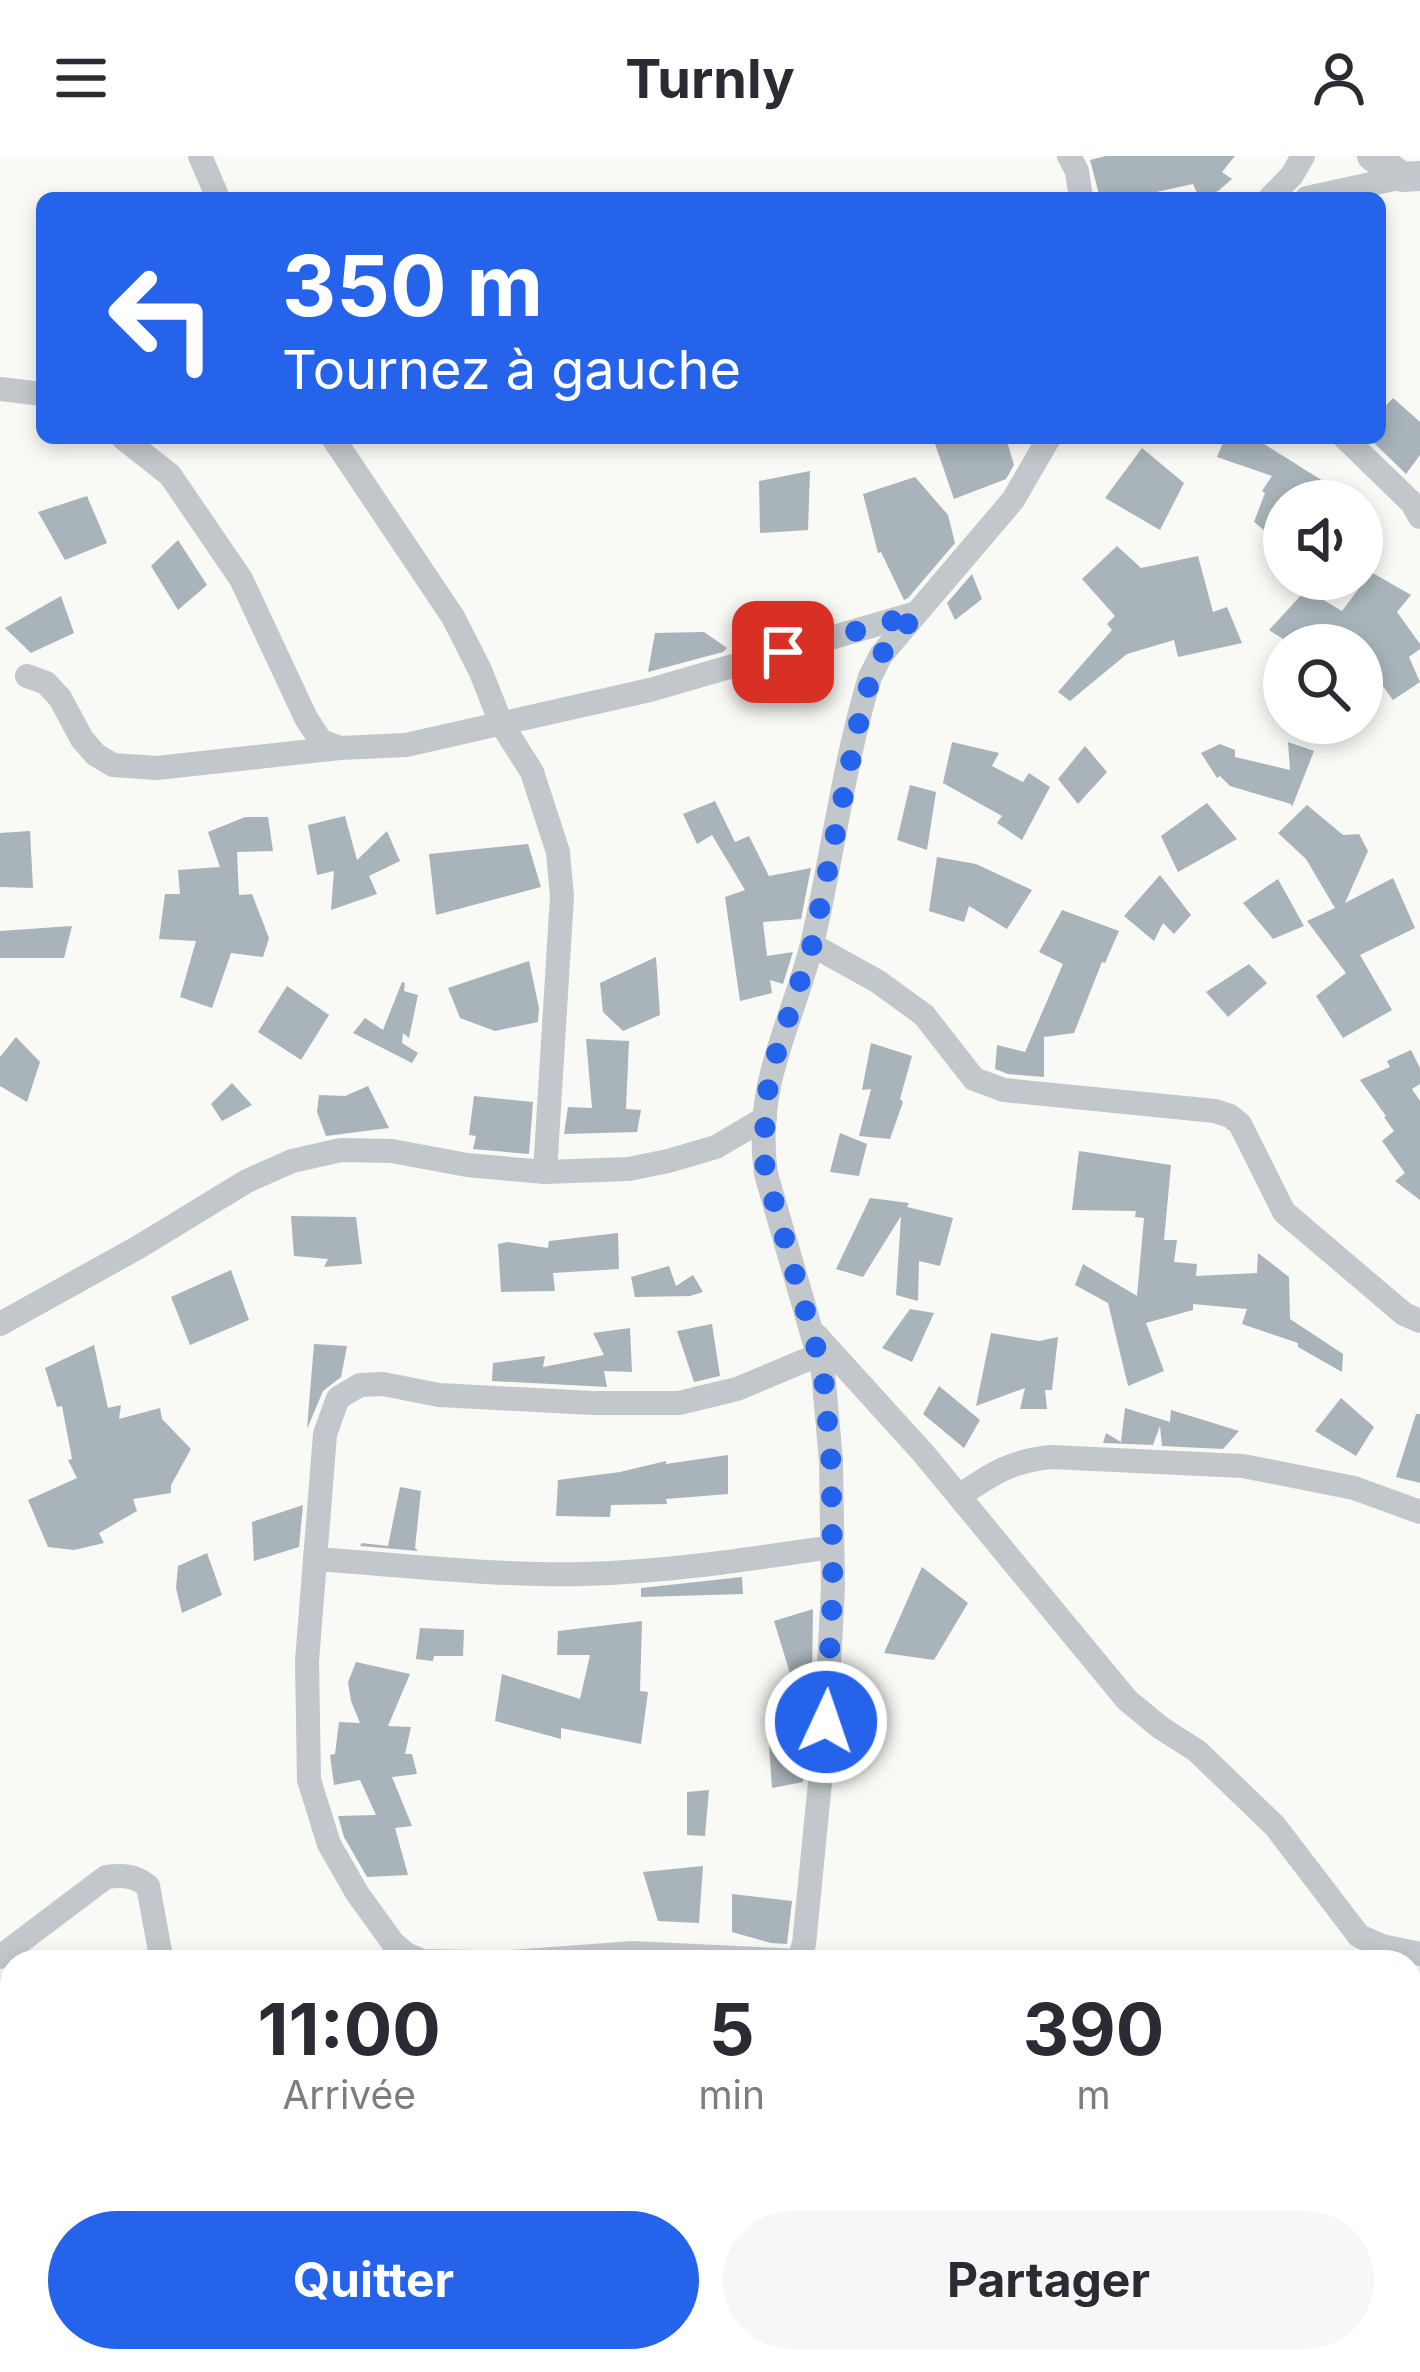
<!DOCTYPE html>
<html lang="fr">
<head>
<meta charset="utf-8">
<style>
  body { margin:0; font-family:Inter,sans-serif; background:#f7f7f7; color:#2b2b33; height:100vh; display:flex; flex-direction:column; font-size:45px; white-space:nowrap }
  * { box-sizing:border-box; margin:0 }
  p { font-size:39px; color:#7c7c81 }
  .icon { flex:none; width:66px; height:66px; fill:none; stroke:currentColor; stroke-width:2; stroke-linecap:round; stroke-linejoin:round }
  .map { position:relative; flex:1; overflow:hidden }
  .panel { position:absolute; left:0px; top:1794px; width:1422px; height:423px; display:flex; flex-direction:column; background:#fff; border-radius:36px 36px 0 0; box-shadow:0 6px 18px #0003 }
  .panel>* { flex:none }
  .hud { position:absolute; left:36px; top:36px; width:1350px; height:252px; border-radius:18px; box-shadow:0 6px 18px #0003; background:#2563eb; color:#fff; overflow:hidden }
  .fabs { position:absolute; left:1263px; top:324px; display:grid; gap:24px }
  .fabs a { display:grid; place-items:center; width:120px; height:120px; border-radius:50%; background:#fff; box-shadow:0 6px 18px #0003; font-size:60px }
  .pin { position:absolute; display:grid; place-items:center; width:102px; height:102px; color:#fff; margin:-51px; border-radius:24px; box-shadow:0 6px 18px #0006 }
  .me { position:absolute; width:132px; margin:-66px; rotate:3deg; stroke-linejoin:round; filter:drop-shadow(0 0 9px #0008) }
  .turn { display:flex; align-items:center; gap:42px; height:252px; padding:0 48px; font-size:54px }
  .turn .icon { width:156px; height:156px; stroke-width:2.5 }
  .turn b { display:block; font-size:84px; line-height:102px }
  .eta { display:flex; justify-content:space-evenly; align-items:center; height:204px; text-align:center }
  .eta b { font-size:72px; font-weight:700; line-height:84px }
  .action { display:flex; gap:24px; margin-top:auto; padding:24px 48px }
  .action a { flex:1; height:138px; border-radius:72px; background:#2563eb; color:#fff; font-size:48px; font-weight:700; line-height:138px; text-align:center }
  .action a+a { background:#f7f7f7; color:#2b2b33 }
  header { display:flex; justify-content:space-between; align-items:center; height:156px; padding:0 48px; background:#fff; font-size:54px; font-weight:700 }
  .map>svg:first-child { display:block }
</style>
</head>
<body>
<header><svg class="icon" aria-label="menu" viewBox="0 0 24 24"><path d="M4 6h16M4 12h16M4 18h16"/></svg>Turnly<svg class="icon" aria-label="person" viewBox="0 0 24 24"><circle cx="12" cy="8" r="4"/><path d="M4 21q1-7 8-7t8 7"/></svg></header>
<div class="map">
<svg width="1420" height="2216" viewBox="0 0 1420 2216">
  <defs>
    <pattern id="forest-firs" width="22" height="20" patternUnits="userSpaceOnUse" patternTransform="scale(3)"><rect width="22" height="20" fill="#d9ded5"/><path d="M5 1l3.5 6h-7zM16 11l3.5 6h-7z" fill="#b3b9b2"/></pattern>
  </defs>
  <rect width="100%" height="100%" fill="#f9f9f6"/>
  <path fill="url(#forest-firs)" d="M0 2070 12 2074V2205H350L347 2216H0Z"/>
  <g fill="#a8b4b9">
    <path d="M1106 0H1235L1222 16 1232 23 1218 35 1203 42H1199L1193 28 1129 42H1100L1090 4Z"/>
    <path d="M1393 242 1420 266V299L1406 318 1369 282H1380V256Z"/>
    <path d="M933 282H1006L1014 309 1006 323 954 343Z"/>
    <path d="M1225 282H1266L1264 288 1331 330 1322 345H1284V390L1254 366 1265 337 1262 335 1272 320 1217 301Z"/>
    <path d="M1142 292 1184 327 1160 374 1105 342Z"/>
    <path d="M810 315 808 374 760 377 759 325Z"/>
    <path d="M915 321 948 359 955 387 908 442 904 444 881 396 878 397 863 338Z"/>
    <path d="M87 340 107 387 65 404 38 356Z"/>
    <path d="M178 384 207 429 178 454 151 410Z"/>
    <path d="M1117 390 1141 412 1198 400 1213 456 1227 451 1242 487 1178 501 1174 484 1127 498 1070 545 1058 536 1112 474 1107 468 1115 460 1082 423Z"/>
    <path d="M1371 416 1411 439 1397 456 1420 488V493L1409 501 1420 526 1393 544 1380 526 1362 511V489H1336L1324 478 1318 489H1293L1269 474 1304 436H1310L1342 455Z"/>
    <path d="M972 418 982 443 955 464 947 447Z"/>
    <path d="M61 440 74 477 31 497 5 472Z"/>
    <path d="M704 476 727 492 723 496 648 516 655 477Z"/>
    <path d="M952 586 999 597 992 610 1023 626 1029 617 1050 631 1022 684 997 667 1002 660 943 627Z"/>
    <path d="M1288 586 1314 595 1292 651 1291 648 1230 630 1220 620 1217 622 1201 597 1220 588 1235 594V601L1290 614Z"/>
    <path d="M1085 590 1107 616 1078 648 1058 623Z"/>
    <path d="M910 629 936 636 927 694 897 684Z"/>
    <path d="M715 645 735 686 749 680 769 720 811 712 801 763 763 766 767 800 793 796 783 828 770 824 772 837 740 845 725 741 745 734 712 679 697 688 683 658Z"/>
    <path d="M1207 647 1237 683 1178 716 1161 680Z"/>
    <path d="M1307 649 1343 679 1359 678 1368 695 1345 747 1393 722 1415 772 1360 799 1392 854 1343 882 1316 840 1346 817 1307 765 1335 752 1306 703 1278 677Z"/>
    <path d="M345 660 357 704 387 675 400 705 369 720 377 738 331 754 334 715 317 719 308 669Z"/>
    <path d="M245 661H268L273 695 237 696 239 739 252 738 269 782 263 801 231 797 212 852 180 841 196 785 159 783 165 738H180L178 714 220 711 208 676Z"/>
    <path d="M30 675 33 732 0 731V677Z"/>
    <path d="M528 688 541 731 436 759 429 698Z"/>
    <path d="M937 701 976 708 1032 734 1007 773 969 750 964 766 929 755Z"/>
    <path d="M1160 719 1191 759 1174 778 1163 767 1154 785 1124 760Z"/>
    <path d="M1278 723 1304 770 1273 783 1243 747Z"/>
    <path d="M1062 754 1119 775 1105 807 1102 806 1074 877 1044 881V921L1008 918 995 913 997 889 1025 896 1063 808 1039 796Z"/>
    <path d="M72 770 64 802H0V775Z"/>
    <path d="M656 801 660 859 623 875 603 856 600 827Z"/>
    <path d="M529 805 539 852 538 866 495 875 460 862 448 832Z"/>
    <path d="M1249 808 1267 827 1228 861 1206 836Z"/>
    <path d="M402 826 405 827 404 835 418 839 409 882 403 877 402 887 418 897 412 907 353 877 365 862 383 874Z"/>
    <path d="M287 830 329 859 301 904 258 876Z"/>
    <path d="M16 881 40 906 27 946 0 930V901Z"/>
    <path d="M586 883 629 885 626 953 641 954 637 976 564 978 568 951 592 952Z"/>
    <path d="M871 887 912 900 900 943 903 946 890 983 859 980 871 933 862 934Z"/>
    <path d="M1411 894 1420 912V928L1412 933 1420 945V1044L1395 1025 1405 1017 1382 985 1394 975 1384 961 1386 960 1360 924 1390 911 1387 905Z"/>
    <path d="M232 927 252 949 222 965 211 948Z"/>
    <path d="M368 930 389 972 326 980 317 956 319 939 345 940Z"/>
    <path d="M474 940 533 946 529 998 473 993 476 980 469 979Z"/>
    <path d="M840 977 867 988 859 1020 830 1016Z"/>
    <path d="M1079 995 1171 1009 1164 1084H1177L1174 1106 1197 1108 1196 1120 1257 1117 1258 1097 1289 1121 1290 1163 1343 1198 1342 1216 1298 1191V1187L1242 1168 1247 1153 1193 1148V1154L1146 1167 1164 1215 1128 1230 1108 1147 1075 1129 1083 1108 1137 1140 1144 1062 1135 1061 1136 1055 1072 1054Z"/>
    <path d="M870 1042 909 1047 907 1051 953 1062 940 1110 919 1105 918 1145 896 1139 901 1060 863 1121 836 1113Z"/>
    <path d="M291 1060 356 1061 362 1108 324 1111 328 1103 294 1100Z"/>
    <path d="M618 1077 619 1113 553 1117 555 1135 501 1136 498 1088 508 1086 548 1092 549 1085Z"/>
    <path d="M669 1110 676 1130 693 1119 703 1136 690 1140 635 1141 631 1121Z"/>
    <path d="M231 1114 249 1164 190 1189 171 1141Z"/>
    <path d="M910 1153 934 1157 912 1206 882 1192Z"/>
    <path d="M712 1168 720 1220 694 1226 677 1175Z"/>
    <path d="M630 1172 632 1216 604 1215 607 1231 492 1225 493 1207 545 1200 543 1211 604 1199 593 1177Z"/>
    <path d="M991 1177 1039 1185 1058 1181 1052 1234H1045L1047 1253H1020L1025 1232 976 1250Z"/>
    <path d="M314 1188 347 1190 341 1221 323 1235 307 1273Z"/>
    <path d="M94 1189 108 1252 121 1249 119 1263 160 1252 162 1263 191 1293 171 1329V1337L133 1343 137 1355 99 1377 104 1387 74 1394 48 1391 28 1344 77 1322 68 1304 72 1303 62 1250 57 1251 45 1212Z"/>
    <path d="M939 1230 980 1264 964 1292 923 1258Z"/>
    <path d="M1341 1242 1374 1271 1356 1300 1315 1275Z"/>
    <path d="M1125 1252 1170 1266 1171 1254 1239 1275 1223 1293 1162 1290 1160 1270 1153 1289 1103 1287 1106 1277 1121 1286Z"/>
    <path d="M1416 1258H1420V1327L1396 1321Z"/>
    <path d="M728 1299V1338L666 1343 667 1348 611 1349 610 1361 556 1360 558 1324 620 1316 666 1305V1308Z"/>
    <path d="M400 1331 421 1335 415 1392 418 1395 360 1390 362 1387 388 1390Z"/>
    <path d="M303 1349 299 1391 254 1405 252 1366Z"/>
    <path d="M207 1397 222 1439 182 1457 176 1432 178 1410Z"/>
    <path d="M922 1411 968 1447 934 1504 884 1497Z"/>
    <path d="M742 1421 743 1438 641 1441V1432Z"/>
    <path d="M813 1453 812 1519 792 1524 774 1465Z"/>
    <path d="M642 1465 640 1535 648 1536 641 1588 561 1572V1583L495 1565 502 1518 580 1543 590 1499H557L558 1475Z"/>
    <path d="M420 1472 464 1474 463 1500H434L433 1505 416 1503Z"/>
    <path d="M356 1506 410 1518 388 1570 411 1571 405 1598H412L417 1618 392 1621 412 1670 395 1672 408 1719 367 1721 344 1681 338 1660 376 1659 360 1624 334 1629 330 1599 335 1598 339 1566 360 1567 351 1545 348 1526Z"/>
    <path d="M810 1553 803 1626 772 1632 767 1559Z"/>
    <path d="M709 1634 705 1680 687 1679V1636Z"/>
    <path d="M703 1710 699 1767 658 1765 643 1716Z"/>
    <path d="M732 1738 792 1745 787 1788 771 1787 732 1776Z"/>
  </g>
  <g fill="none" stroke-linecap="round" stroke-linejoin="round">
    <g stroke="#c1c7ca" stroke-width="24">
      <path d="M200 0 218 42"/>
      <path d="M1069 0 1077 15 1081 42"/>
      <path d="M1270 42 1292 19 1303 0"/>
      <path d="M1307 42 1403 21"/>
      <path d="M0 233 42 238"/>
      <path d="M123 282 170 319 241 423 306 562 321 585 340 592"/>
      <path d="M333 282 453 461 480 514 501 567 532 616 558 696 562 740 545 1016"/>
      <path d="M1345 282 1412 347 1420 361"/>
      <path d="M27 520 46 527 60 542 82 583 96 599 113 609 157 612 340 592 406 589 650 534 913 458"/>
      <path d="M812 789 877 825 924 859 974 923 1004 934 1215 955 1230 960 1240 968 1284 1056 1404 1158 1420 1165"/>
      <path d="M0 1168 137 1092 247 1025 292 1005 341 994 392 995 467 1009 545 1016 629 1013 668 1005 716 991 765 962"/>
      <path d="M817 1180 924 1298 1127 1544 1161 1572 1197 1595 1275 1670 1359 1780 1382 1790 1420 1798"/>
      <path d="M959 1340C992 1318 1010 1305 1051 1301L1243 1310 1354 1332 1420 1356"/>
      <path d="M315 1403C404 1409 494 1420 584 1418 668 1416 750 1403 832 1391"/>
      <path d="M0 1801 106 1721C123 1719 134 1719 148 1730L162 1806"/>
      <path d="M476 1806 423 1805 406 1798 393 1787 357 1737 329 1688 309 1624 307 1505 325 1278 338 1242 360 1229 383 1228 439 1239 592 1247H679L737 1233 818 1199"/>
      <path d="M512 1806 633 1797 799 1805"/>
      <path d="M798 1806 804 1788 826 1566 833 1431 831 1305 823 1216 766 1018C753 927 793 867 813 784 833 697 844 606 870 521L881 499 1013 344 1049 282"/>
      <path d="M651 2216 654 2205"/>
    </g>
    <path stroke="#c1c7ca" stroke-width="30" d="M1372 0 1403 21 1420 20"/>
  </g>
  <g fill="none" stroke-linecap="round" stroke-linejoin="round">
    <path stroke="#2563eb" stroke-width="21" stroke-dasharray="0 37.8" d="M783 496 916 458 881 499 864 542 812 789 769 920 763 995 766 1018 823 1216 831 1305 833 1431 826 1566"/>
  </g>
</svg>
<div class="fabs">
<a><svg class="icon" aria-label="sound" viewBox="0 0 24 24"><path d="M4 9h4l5-4v14l-5-4H4zM17 9q2 3 0 6"/></svg></a>
<a><svg class="icon" aria-label="search" viewBox="0 0 24 24"><circle cx="10" cy="10" r="6"/><path d="M15 15l6 6"/></svg></a>
</div>
<div class="pin" style="left:783px;top:496px;background:#d93025"><svg class="icon" aria-label="arrive" viewBox="0 0 24 24"><path d="M6 21V4h12l-3 4 3 4H6"/></svg></div>
<svg class="me" style="left:826px;top:1566px" viewBox="-20 -20 40 40"><circle r="17" fill="#2563eb" stroke="#fff" stroke-width="3"/><path d="M0-11L8 9 0 5-8 9z" fill="#fff"/></svg>
<div class="hud">
<div class="turn"><svg class="icon" aria-label="left" viewBox="0 0 24 24"><path d="M17 20v-9H6M10 6l-5 5 5 5"/></svg><div><b>350 m</b>Tournez à gauche</div></div>
</div>
<section class="panel">
<div class="eta">
<div><b>11:00</b><p>Arrivée</p></div>
<div><b>5</b><p>min</p></div>
<div><b>390</b><p>m</p></div>
</div>
<div class="action"><a>Quitter</a><a>Partager</a></div>
</section>
</div>
</body>
</html>
